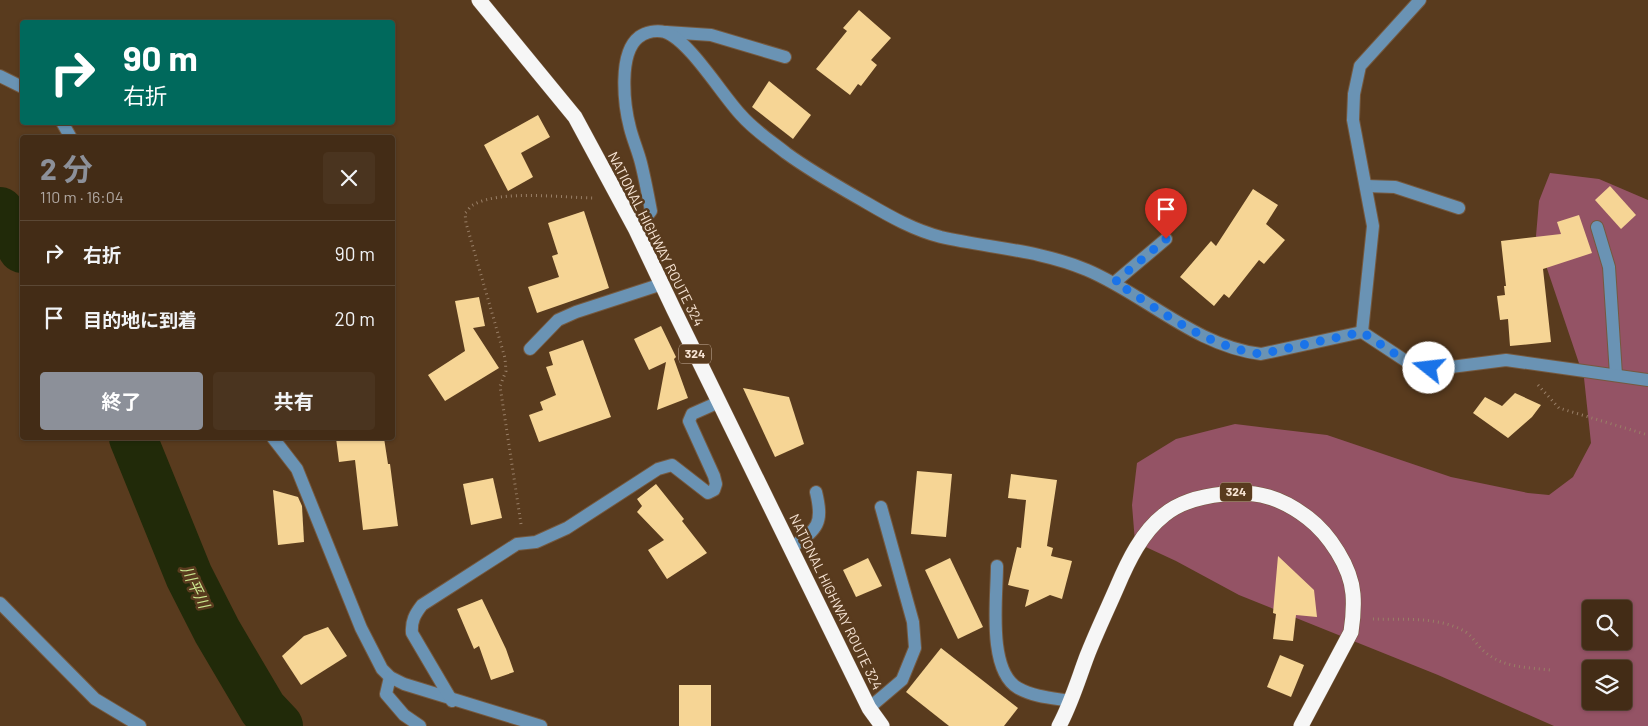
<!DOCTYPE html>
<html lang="ja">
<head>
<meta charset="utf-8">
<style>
  body { margin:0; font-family:Barlow,"Noto Sans JP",sans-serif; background:#4a341f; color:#f1f3f6; height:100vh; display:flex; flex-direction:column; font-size:19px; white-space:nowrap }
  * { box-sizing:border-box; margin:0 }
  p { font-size:16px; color:#afa7a1 }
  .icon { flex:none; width:28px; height:28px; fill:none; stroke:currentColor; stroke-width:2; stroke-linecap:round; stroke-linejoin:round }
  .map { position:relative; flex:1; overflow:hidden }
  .panel { position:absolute; left:20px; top:135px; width:375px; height:305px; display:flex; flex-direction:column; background:#432c16; border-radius:5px; box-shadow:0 1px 4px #0004,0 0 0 1px #5b4835 }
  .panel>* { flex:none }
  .banner { position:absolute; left:20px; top:20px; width:375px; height:105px; border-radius:5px; box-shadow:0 1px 4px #0004,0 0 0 1px #5b4835; background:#00695c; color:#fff; overflow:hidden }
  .controls { position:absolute; left:1582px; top:600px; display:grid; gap:10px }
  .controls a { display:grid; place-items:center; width:50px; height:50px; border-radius:5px; background:#432c16; box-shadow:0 1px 4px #0004,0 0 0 1px #5b4835; font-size:25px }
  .pin { position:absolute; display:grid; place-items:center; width:42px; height:42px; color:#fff; margin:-51px -21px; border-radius:50% 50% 50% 0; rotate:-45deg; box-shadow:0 0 5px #0007 }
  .pin .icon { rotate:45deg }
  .me { position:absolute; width:55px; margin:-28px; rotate:286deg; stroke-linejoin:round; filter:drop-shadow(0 0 4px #0008) }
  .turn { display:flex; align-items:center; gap:18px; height:105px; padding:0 20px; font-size:22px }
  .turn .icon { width:65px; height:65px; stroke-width:2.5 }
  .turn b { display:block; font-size:35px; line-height:42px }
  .round { display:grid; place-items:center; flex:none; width:52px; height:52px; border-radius:5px; background:#4a341f }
  .head { display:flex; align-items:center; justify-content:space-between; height:85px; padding:0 20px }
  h1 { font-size:30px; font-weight:700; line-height:38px; color:#8c9099 }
  .cta { display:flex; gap:10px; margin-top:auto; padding:10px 20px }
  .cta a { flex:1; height:58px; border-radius:5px; background:#8c9099; color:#fff; font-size:20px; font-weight:700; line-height:58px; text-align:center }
  .cta a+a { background:#4a341f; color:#f1f3f6 }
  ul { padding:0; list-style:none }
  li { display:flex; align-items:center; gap:15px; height:65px; padding:0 20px; border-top:1px solid #5b4835 }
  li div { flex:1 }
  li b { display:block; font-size:19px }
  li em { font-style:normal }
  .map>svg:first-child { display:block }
</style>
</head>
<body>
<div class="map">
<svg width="1648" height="726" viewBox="0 0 1648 726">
  <rect width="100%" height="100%" fill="#593b1e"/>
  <path fill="#945365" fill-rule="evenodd" d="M1550 173 1599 179 1648 200V726H1554L1438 675 1239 595 1176 561 1135 542 1132 505 1137 463 1176 439 1235 424 1327 435 1451 477 1528 493 1549 495 1573 477 1591 443 1584 378 1536 236 1539 201ZM1591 609H1624V641H1591ZM1591 669H1624V701H1591Z"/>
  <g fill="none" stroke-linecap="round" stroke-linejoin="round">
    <g stroke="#212a09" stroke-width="48">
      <path d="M0 211 22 249"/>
      <path d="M133 438 189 576 217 631 263 709 279 726"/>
    </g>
  </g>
  <g fill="#f6d595">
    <path d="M859 10 891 38 871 60 877 65 861 86 858 84 850 95 816 69 847 31 843 28Z"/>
    <path d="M769 81 811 115 793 139 752 107Z"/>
    <path d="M538 115 550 137 521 153 533 177 508 191 484 145Z"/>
    <path d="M1610 186 1636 215 1621 229 1595 200Z"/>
    <path d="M1253 189 1278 205 1266 224 1285 240 1264 264 1259 260 1229 298 1224 294 1214 306 1180 277 1211 241 1216 246Z"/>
    <path d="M584 211 609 288 537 313 528 287 559 277 552 256 558 254 548 223Z"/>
    <path d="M1579 215 1592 253 1543 269 1551 342 1510 346 1508 319 1500 320 1497 296 1505 295 1504 286H1506L1501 241 1561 234 1557 222Z"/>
    <path d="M479 297 485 326 473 328 499 368 445 401 428 375 465 351 455 301Z"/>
    <path d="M661 326 676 357 674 359 688 398 657 410 666 362 649 370 634 339Z"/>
    <path d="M583 340 611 417 539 442 529 415 543 410 540 402 556 395 546 367 553 365 549 352Z"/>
    <path d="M743 388 789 397 804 444 775 457Z"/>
    <path d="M1515 393 1541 405 1532 417 1508 438 1473 413 1485 397 1502 406Z"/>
    <path d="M336 438H384L388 464H390L398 526 363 530 355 460 339 462Z"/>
    <path d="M917 471 952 474 946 537 911 534Z"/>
    <path d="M1011 474 1057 480 1047 546 1053 548 1051 556 1072 561 1062 599 1050 595 1025 607 1029 590 1008 585 1017 547 1021 548 1026 500 1008 498Z"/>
    <path d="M493 478 502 518 471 525 463 484Z"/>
    <path d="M656 484 684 519 682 521 707 553 667 579 648 550 664 540 637 512 642 506 637 499Z"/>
    <path d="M273 490 298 497 302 506 304 542 278 545Z"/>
    <path d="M1278 556 1314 590 1317 617 1296 615 1293 641 1273 639 1276 614 1273 613Z"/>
    <path d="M868 558 882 586 856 597 843 570Z"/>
    <path d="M950 558 983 627 958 639 925 570Z"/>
    <path d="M482 599 506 649 514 672 491 680 479 646 474 649 457 609Z"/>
    <path d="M328 627 347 656 301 685 282 656 304 636Z"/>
    <path d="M941 648 1018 708 1004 726H949L906 692Z"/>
    <path d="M1280 655 1304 665 1291 697 1267 687Z"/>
    <rect x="679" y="685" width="32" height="41"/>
  </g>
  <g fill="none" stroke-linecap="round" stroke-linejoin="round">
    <g stroke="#75593f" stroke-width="14">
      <g id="minor">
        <path d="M666 32 711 35 785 57"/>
        <path d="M0 76 22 87"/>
        <path d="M62 122 71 138"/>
        <path d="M1366 186 1395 187 1459 208"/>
        <path d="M1597 227 1609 267 1616 375"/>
        <path d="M636 230 651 211C648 195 645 179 641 163 638 151 633 140 630 128 624 105 618 53 639 37 646 32 656 30 665 32 689 40 722 95 741 115 754 130 771 141 786 153 812 172 839 187 867 203 891 217 914 230 941 237 989 248 1040 250 1087 270 1146 295 1195 346 1261 354L1362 332 1415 367 1443 368 1506 360 1648 380"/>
        <path d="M1115 282 1166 239"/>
        <path d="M1362 332 1373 226 1353 120 1354 94 1360 66 1420 0"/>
        <path d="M530 349 558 320 576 312 662 284"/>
        <path d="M273 438 297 469 361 628 382 669 390 677 404 684 541 726"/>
        <path d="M791 548C817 529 824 525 816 492"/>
        <path d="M997 566C997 597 987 670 1018 688 1034 697 1053 698 1071 701"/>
        <path d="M0 603 95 699 140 726"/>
        <path d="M390 677 386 694 404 715 420 726"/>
        <path d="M452 701 412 633C411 621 415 614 422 605L517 544 536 542 567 528 658 469 672 465 708 493 714 490 716 484 714 476 689 421 692 414 719 402"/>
        <path d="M869 708 902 680 915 648 913 622 881 507"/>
      </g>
    </g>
    <g stroke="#75593f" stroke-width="16">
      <g id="highway">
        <path d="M479 0 575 117 636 230 674 310 869 708 882 726"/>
        <path d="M1059 726C1071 704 1078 680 1087 656 1096 633 1107 610 1117 587 1128 561 1142 532 1164 515 1181 501 1203 496 1224 494 1257 490 1282 498 1308 518 1329 534 1351 567 1353 594 1354 607 1353 619 1351 632L1301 726"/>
      </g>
    </g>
    <g stroke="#997f67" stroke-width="3" stroke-dasharray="1 4" stroke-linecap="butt">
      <path d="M1538 385 1559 408 1648 435"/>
      <path d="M521 524 500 386 506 371 505 358 466 223 465 213C468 211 470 206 473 205 501 189 563 198 595 198"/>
      <path d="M1373 619C1402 620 1437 616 1464 631 1472 635 1477 646 1485 652 1504 668 1526 667 1550 670"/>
    </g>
    <use href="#minor" stroke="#6a93b4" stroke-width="12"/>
    <use href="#highway" stroke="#f6f6f6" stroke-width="15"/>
  </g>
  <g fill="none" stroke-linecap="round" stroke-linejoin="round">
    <path stroke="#1a73e8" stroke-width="9" stroke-dasharray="0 16.2" d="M1166 239 1115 282C1160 310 1206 347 1261 354L1362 332 1415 367 1429 368"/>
  </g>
  <g text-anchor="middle" stroke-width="5" stroke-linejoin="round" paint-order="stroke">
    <g fill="#593b1e" stroke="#c8b19d" stroke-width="1">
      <rect x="679" y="344.5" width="32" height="19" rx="4"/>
      <rect x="1220" y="482.5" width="32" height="19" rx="4"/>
    </g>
    <g font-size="12" font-weight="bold" fill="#f7e4d4">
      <text x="695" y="358">324</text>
      <text x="1236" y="496">324</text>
    </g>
    <g font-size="14" fill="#f7e4d4" stroke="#593b1e">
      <text transform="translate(656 239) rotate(63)" y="5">NATIONAL HIGHWAY ROUTE 324</text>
      <text transform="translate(836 602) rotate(64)" y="5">NATIONAL HIGHWAY ROUTE 324</text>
    </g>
    <g font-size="15" font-style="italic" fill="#cde98f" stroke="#593b1e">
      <text transform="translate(195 587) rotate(64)" y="5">川平川</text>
    </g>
  </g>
</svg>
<div class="controls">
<a><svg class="icon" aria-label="search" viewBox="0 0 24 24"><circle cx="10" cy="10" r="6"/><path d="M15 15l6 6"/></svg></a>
<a><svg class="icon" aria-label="layers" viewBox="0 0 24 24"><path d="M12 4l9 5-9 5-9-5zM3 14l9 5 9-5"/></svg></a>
</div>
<div class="pin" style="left:1166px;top:239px;background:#d93025"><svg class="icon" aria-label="arrive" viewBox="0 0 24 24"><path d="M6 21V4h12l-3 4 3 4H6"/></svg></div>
<svg class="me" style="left:1429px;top:368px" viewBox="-20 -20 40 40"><circle r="19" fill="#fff"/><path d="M0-13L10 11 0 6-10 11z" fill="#1a73e8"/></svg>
<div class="banner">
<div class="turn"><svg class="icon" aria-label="right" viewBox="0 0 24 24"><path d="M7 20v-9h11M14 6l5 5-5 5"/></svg><div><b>90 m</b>右折</div></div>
</div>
<section class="panel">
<div class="head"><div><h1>2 分</h1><p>110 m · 16:04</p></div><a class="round"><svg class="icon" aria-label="close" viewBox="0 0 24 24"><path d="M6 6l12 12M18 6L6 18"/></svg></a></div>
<ul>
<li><svg class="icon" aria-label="right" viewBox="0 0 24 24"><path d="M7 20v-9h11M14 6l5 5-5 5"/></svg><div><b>右折</b></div><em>90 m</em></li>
<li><svg class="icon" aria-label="arrive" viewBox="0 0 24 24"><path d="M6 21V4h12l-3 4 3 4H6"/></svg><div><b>目的地に到着</b></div><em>20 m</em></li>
</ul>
<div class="cta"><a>終了</a><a>共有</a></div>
</section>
</div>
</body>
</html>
